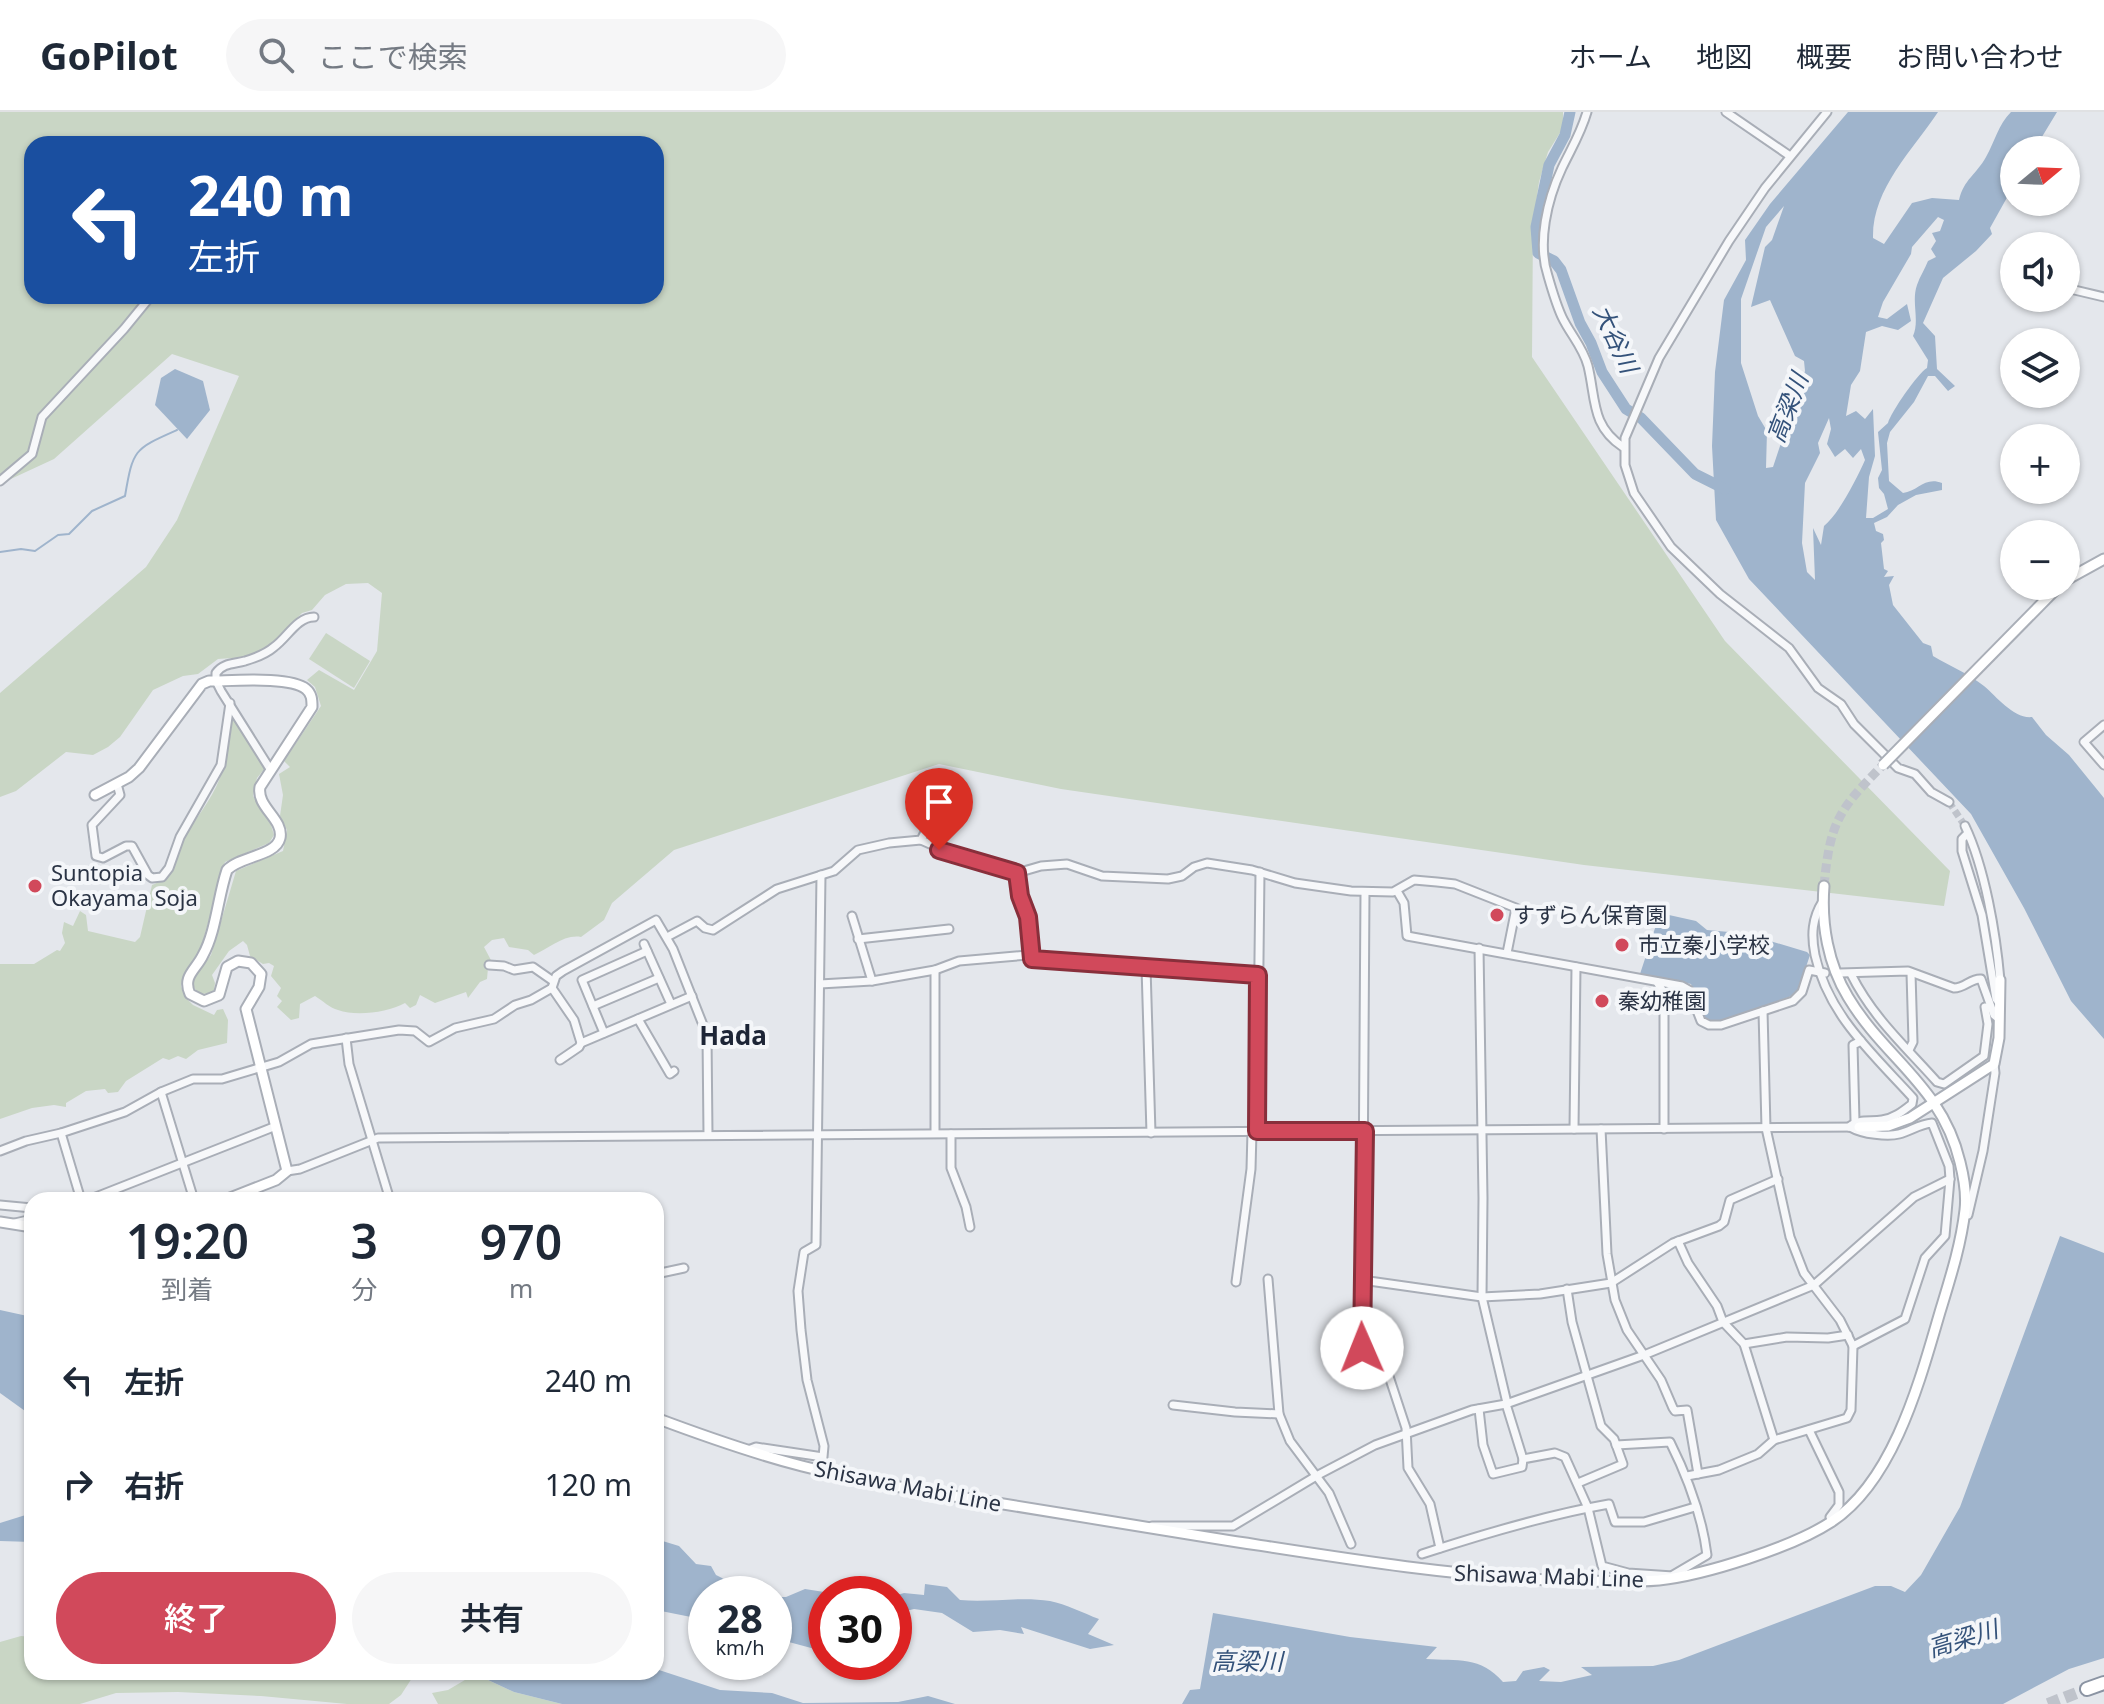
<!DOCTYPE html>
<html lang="ja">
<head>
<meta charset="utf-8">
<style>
  body { margin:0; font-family:"Noto Sans","Noto Sans JP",sans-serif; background:#f6f6f7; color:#1f2937; height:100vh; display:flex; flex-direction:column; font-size:30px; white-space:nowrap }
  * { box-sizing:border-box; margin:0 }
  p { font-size:26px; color:#747a83 }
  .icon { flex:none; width:44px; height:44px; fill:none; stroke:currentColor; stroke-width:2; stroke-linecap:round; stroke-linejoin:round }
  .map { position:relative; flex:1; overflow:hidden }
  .panel { position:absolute; left:24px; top:1080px; width:640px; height:488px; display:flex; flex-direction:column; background:#fff; border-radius:24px; box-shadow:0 2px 6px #0004 }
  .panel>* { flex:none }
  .banner { position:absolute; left:24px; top:24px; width:640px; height:168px; border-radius:24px; box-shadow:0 2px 6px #0004; background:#1a4fa0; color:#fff; overflow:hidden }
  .needle { width:52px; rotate:71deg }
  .buttons { position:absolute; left:2000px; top:24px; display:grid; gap:16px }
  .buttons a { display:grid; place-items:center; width:80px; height:80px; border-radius:50%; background:#fff; box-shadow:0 2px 6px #0004; font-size:40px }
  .speed { position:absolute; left:688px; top:1464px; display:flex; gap:16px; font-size:40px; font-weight:700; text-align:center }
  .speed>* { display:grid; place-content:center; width:104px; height:104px; border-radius:50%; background:#fff; box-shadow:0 2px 6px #0004; line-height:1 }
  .speed small { font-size:20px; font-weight:400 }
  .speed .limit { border:12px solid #d22; background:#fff; color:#111 }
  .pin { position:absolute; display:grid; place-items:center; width:68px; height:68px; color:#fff; margin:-82px -34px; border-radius:50% 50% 50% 0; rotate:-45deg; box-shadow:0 0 8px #0007 }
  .pin .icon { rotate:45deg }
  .me { position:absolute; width:88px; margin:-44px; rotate:359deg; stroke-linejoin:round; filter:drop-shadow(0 0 6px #0008) }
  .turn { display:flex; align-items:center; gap:28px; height:168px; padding:0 32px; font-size:36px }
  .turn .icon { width:104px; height:104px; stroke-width:2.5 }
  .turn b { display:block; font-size:56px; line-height:68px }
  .eta { display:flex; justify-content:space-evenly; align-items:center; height:136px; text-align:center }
  .eta b { font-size:48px; font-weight:600; line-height:56px }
  .cta { display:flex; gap:16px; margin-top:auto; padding:16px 32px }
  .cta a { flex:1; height:92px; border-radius:48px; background:#d1495b; color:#fff; font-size:32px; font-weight:600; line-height:92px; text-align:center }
  .cta a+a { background:#f6f6f7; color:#1f2937 }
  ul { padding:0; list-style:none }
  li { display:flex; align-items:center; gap:24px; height:104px; padding:0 32px }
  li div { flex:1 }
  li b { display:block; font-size:30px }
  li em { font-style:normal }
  header { display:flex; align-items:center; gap:48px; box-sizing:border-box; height:112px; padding:0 40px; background:#fff; border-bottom:2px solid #e0e1e3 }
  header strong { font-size:38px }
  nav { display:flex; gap:44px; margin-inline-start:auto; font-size:28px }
  .search { width:560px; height:72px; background:#f6f6f7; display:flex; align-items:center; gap:20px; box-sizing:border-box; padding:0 28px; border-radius:44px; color:#747a83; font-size:30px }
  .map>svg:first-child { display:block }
</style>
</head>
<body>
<header>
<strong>GoPilot</strong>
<div class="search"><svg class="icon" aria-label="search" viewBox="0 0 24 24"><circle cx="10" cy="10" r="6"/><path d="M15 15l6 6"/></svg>ここで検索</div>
<nav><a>ホーム</a><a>地図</a><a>概要</a><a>お問い合わせ</a></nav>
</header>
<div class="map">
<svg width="2104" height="1592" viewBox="0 0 2104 1592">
  <rect width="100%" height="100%" fill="#e4e7ec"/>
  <g fill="#c9d6c5" fill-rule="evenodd">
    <path d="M0 0H1563V16L1548 40 1539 70 1533 112 1532 245 1725 529 1950 759 1944 794 1584 753 1061 677 939 652 674 738 612 791 604 808 581 825C564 822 548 837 534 843L528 838 509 835 504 826 492 828 484 835 493 852 488 856 487 867 480 870 468 886 466 880 435 891 420 883 416 893 410 896 405 891C388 900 357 905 338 898 330 896 323 889 315 884L300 892 299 906 291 908 277 895 282 889 277 884 281 876 271 864 274 854 269 851 263 852 250 844 247 833 243 829 229 839 212 863 215 871 214 878C206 884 199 883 193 874V867L211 843 236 759 283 739 287 718 280 704 283 683 279 662 290 655 284 649 321 594 315 575 307 568 319 558 354 578 377 539 382 481 368 471 346 472 325 483 312 498 302 501 273 531 264 537 247 545 218 547 198 562 183 564 153 578 120 625 108 635 93 643 66 640 16 679 0 685V581L146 455 177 408 239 264 172 242 54 347 0 372ZM32 32H656V184H32Z"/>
    <path d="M326 521 370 549 354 576 309 547Z"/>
    <path d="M233 602 266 655 257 666 253 684 271 713 274 723 269 731 225 750 201 836 183 865 181 874 185 885 193 893 214 903 217 898 223 897 228 908 227 931 198 938 186 947 178 944 169 948 163 946 126 969 118 980 108 981 105 977 86 979 66 991V995L54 993 32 996 0 1007V852H34L57 838 60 839 65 831 62 821 64 810 73 814 80 799 86 803 88 819 135 830 140 825 152 773C173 766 172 752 180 735 189 714 206 696 216 675 227 652 230 627 233 602Z"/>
    <path d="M21 1524 32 1525V1560H379L412 1566 401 1583 389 1592H347L261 1584 178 1580 116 1581 80 1592H0V1530Z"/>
    <path d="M475 1562 514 1580 562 1592H438L432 1581 448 1578Z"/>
  </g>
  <g fill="#9fb4cc" fill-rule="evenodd">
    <path d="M1848 0H1938C1912 39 1872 77 1873 126L1884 132 1912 91 1932 86 1959 88C1964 67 1976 63 1986 45 1995 29 1998 13 2011 0H2057L2034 38H2014V73L1990 116 1992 122 1976 139 1943 166 1923 211 1935 224 1937 257 1955 274 1948 279 1935 264H1928L1914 290 1890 320 1887 331 1889 369 1903 381C1918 379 1925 364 1942 371V378L1916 383 1898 393 1887 405 1874 411 1876 419 1883 422 1884 428 1881 431 1884 457 1888 459 1884 465 1894 464 1889 473 1893 493 1923 531 1931 534 1933 544C1950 554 1969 562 1984 574 1997 585 2014 607 2032 605L2046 623 2069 643 2104 686V927L2071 889 2024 796 1971 702 1749 467 1716 408 1712 334 1715 260 1724 188 1746 148 1745 128 1770 92ZM1784 94 1772 128 1765 135 1751 195 1770 188 1795 244 1804 249 1805 259 1773 355 1766 356 1767 319 1758 304 1741 251V187L1766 115ZM1938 105 1944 108 1940 119 1932 121 1936 129 1931 137 1936 145 1928 149C1925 157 1920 164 1917 173 1911 190 1920 208 1913 224L1928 248 1927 256C1918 261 1891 300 1888 311L1878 320 1882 358 1878 366 1879 376 1884 382 1888 397 1873 406H1866L1869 365 1875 344 1873 297 1865 307 1856 299 1846 304 1851 273 1860 259 1866 220 1882 214 1898 218 1911 209 1907 192 1887 207 1878 205 1883 190 1911 142 1912 135ZM1829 306 1831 317 1827 332 1835 345 1845 337 1853 346 1861 337 1865 348C1857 366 1839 402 1824 414L1821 433 1813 416 1815 468 1807 460 1802 431 1805 371 1820 341 1818 331Z"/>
    <path d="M175 257 203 269 210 298 187 327 155 293 161 266Z"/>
    <path d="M1660 801 1696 809 1707 818 1729 820 1743 827 1760 826 1807 840 1810 843 1797 882 1720 910 1710 911 1704 908 1691 872 1640 862Z"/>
    <path d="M2060 1124 2104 1141V1546L2069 1557 2003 1592H1182L1190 1578 1200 1577 1213 1501 1350 1525 1437 1535 1426 1547C1457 1549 1481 1544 1503 1570L1516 1569 1523 1559 1544 1555 1550 1558 1539 1569 1561 1570 1592 1563 1581 1555 1653 1554 1679 1548 1875 1474H1891L1905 1480 1921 1463 1960 1395Z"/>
    <path d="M0 1198 32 1205V1304L0 1281Z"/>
    <path d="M32 1401V1430L0 1429V1411Z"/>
    <path d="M656 1427 679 1434 696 1452 711 1454 716 1463 754 1482H706V1508L656 1498Z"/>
    <path d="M925 1472 947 1475 960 1488C990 1491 1020 1484 1050 1489 1066 1492 1083 1501 1099 1507L1088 1522 1114 1533 1090 1537 1021 1515 1024 1522 1000 1518 973 1520 942 1501 914 1497 894 1502V1484L904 1481 924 1483Z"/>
    <path d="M805 1477 837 1482H826V1515H823L826 1517V1540L774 1526V1485H786Z"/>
    <path d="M656 1557 720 1578 772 1581 803 1591 898 1590 928 1584 955 1592H562L514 1580 471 1560H656Z"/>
  </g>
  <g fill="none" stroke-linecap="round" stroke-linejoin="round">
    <path stroke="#9fb4cc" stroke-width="2" d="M0 440 21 437 35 439 58 423 69 422 92 399 125 384C133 337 134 337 177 318"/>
    <path stroke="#9fb4cc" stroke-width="11" d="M1570 0 1565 23 1549 53 1536 115 1538 141 1554 149 1561 158 1580 211 1591 231 1602 260 1626 297 1641 306 1695 362 1725 377"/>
    <path stroke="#bfc3cb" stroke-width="7" stroke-dasharray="7 3.5" stroke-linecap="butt" d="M1949 690 1965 714"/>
    <path stroke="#bfc3cb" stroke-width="9" stroke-dasharray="9 4.5" stroke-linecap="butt" d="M1824 774C1830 711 1838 698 1883 653"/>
    <path stroke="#bfc3cb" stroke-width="12" stroke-dasharray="12 6" stroke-linecap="butt" d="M2048 1592 2087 1577"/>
    <g stroke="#a9aeb7" stroke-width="11">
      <g id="street">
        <path d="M1587 0C1581 21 1571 37 1562 56 1547 88 1537 131 1548 164 1552 178 1556 192 1562 205 1570 222 1583 235 1588 254 1596 287 1591 314 1623 335"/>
        <path d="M1726 0 1790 44"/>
        <path d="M1827 0 1765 76 1729 129 1659 246 1625 326V353L1634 381 1671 435 1720 482 1789 536 1818 576 1841 592 1854 612 1898 656 1915 662 1931 680 1949 690"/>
        <path d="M180 32V31"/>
        <path d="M2066 176 2104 185"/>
        <path d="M0 369 32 342 42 305 124 217 151 184"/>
        <path d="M2104 613 2084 630 2104 653"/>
        <path d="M270 657 221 579 216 569V561C223 551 234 552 245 549 255 546 266 542 274 535 287 526 297 505 314 505"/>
        <path d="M117 672 120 683 92 713 96 744 103 746 126 734H132L148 763 152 766 162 765 169 756 180 725 221 653 230 591"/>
        <path d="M1965 714C1985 756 1996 822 2000 868"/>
        <path d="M1966 723 1962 727V739L1982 803 1996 887 1999 891"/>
        <path d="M921 728 964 747 1017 761 1020 784 1028 805 1032 843"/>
        <path d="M1017 761 1041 754 1067 752 1102 764 1168 767 1182 764 1194 755 1207 751 1252 758 1295 771 1351 779 1393 780 1414 768 1437 770 1455 772 1516 796 1507 841"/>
        <path d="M1397 779 1404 791 1407 824 1682 874 1689 878 1701 909 1709 913H1721L1793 889 1802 880 1809 858 1825 861"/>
        <path d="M1365 780 1362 1236 1380 1240 1382 1243 1406 1316 1408 1356 1430 1392 1440 1436"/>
        <path d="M1823 789C1812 806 1811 823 1815 843 1828 903 1873 942 1913 986L1912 992C1902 1000 1894 1006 1882 1008 1870 1010 1859 1006 1849 1015"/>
        <path d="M852 804 872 869"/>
        <path d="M667 825 697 809 705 816 713 818 777 777 834 759 858 738 889 731 921 728 925 720 939 712"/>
        <path d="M858 827 949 817"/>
        <path d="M644 832 671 892"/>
        <path d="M1479 836 1483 1086 1482 1185 1507 1291"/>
        <path d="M489 853 504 854 514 858 533 855 553 869"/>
        <path d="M1146 855 1151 1021"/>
        <path d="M935 858V1021"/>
        <path d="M1840 861 1908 859 1954 876C1965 876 1971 866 1981 867L1994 903 1999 907"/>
        <path d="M1851 862C1873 906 1905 934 1937 970L1944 972 1984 944 1988 912 1985 895"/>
        <path d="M1657 870 1664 881V1017"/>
        <path d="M820 872 872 869 935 858 959 849 1028 843H1032V847L1047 848 1258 863"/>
        <path d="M552 876 574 908 581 931"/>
        <path d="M593 894 659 866"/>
        <path d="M1763 899 1766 1016 1790 1125 1804 1161 1840 1208 1853 1234 1905 1207 1925 1146 1945 1124 1950 1067 1949 1054 1932 1011C1919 1012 1911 1019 1899 1022 1888 1025 1862 1022 1852 1016"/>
        <path d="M638 907 670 962 674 959"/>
        <path d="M604 921 582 868 647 839"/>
        <path d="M346 926 349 952 390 1088"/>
        <path d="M1909 938 1913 930 1911 861"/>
        <path d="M560 948 579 935 581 931 692 884"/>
        <path d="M161 980 194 1088"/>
        <path d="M1855 1009 1853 933 1861 929"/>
        <path d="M1574 1017 1576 855"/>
        <path d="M1601 1017 1607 1142 1615 1188 1627 1218 1661 1268 1673 1296 1675 1299 1687 1298 1698 1362"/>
        <path d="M1257 1019 1260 760"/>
        <path d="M61 1021 81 1088"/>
        <path d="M951 1022V1056L966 1095 970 1115"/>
        <path d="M0 1039 26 1029 61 1021 125 1000 161 980 193 967H222L279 950 311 932 399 918 415 919 429 930 455 916 494 907 515 893 531 888 552 876 556 864 563 859 656 808 673 837 707 923 708 1023"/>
        <path d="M287 1059 300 1057 378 1026 1859 1015"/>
        <path d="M88 1088 276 1014"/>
        <path d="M0 1093 32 1096"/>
        <path d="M1968 1103 1983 1039 1995 961 1994 952"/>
        <path d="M15 1111 32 1107"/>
        <path d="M1678 1129 1688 1151 1717 1194 1723 1210 1744 1232 1774 1328"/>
        <path d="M656 1162 684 1156"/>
        <path d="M1268 1167 1279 1302 1290 1329 1329 1381 1351 1432"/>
        <path d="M1362 1168 1482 1185 1540 1182 1611 1171 1673 1131 1719 1114 1724 1110 1730 1088 1778 1067"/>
        <path d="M1236 1170 1251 1057 1252 1019"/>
        <path d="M1567 1177 1572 1210 1601 1314 1614 1327 1623 1352 1578 1371"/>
        <path d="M1744 1232 1787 1225 1828 1226 1848 1223"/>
        <path d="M1506 1292 1523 1347"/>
        <path d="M1173 1293 1235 1300 1279 1302"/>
        <path d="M1479 1297 1483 1333 1493 1362 1522 1355 1523 1347 1555 1341 1565 1345 1588 1396 1602 1454 1628 1461 1673 1464"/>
        <path d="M1809 1318 1839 1380V1393L1830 1405 1832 1410"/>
        <path d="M1616 1333 1670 1330C1688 1366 1702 1403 1707 1443L1673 1463"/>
        <path d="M748 1338 756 1335 823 1345 824 1334 807 1268 801 1218 798 1179 804 1140 816 1133 821 763"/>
        <path d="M1687 1364 1719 1358 1758 1342 1774 1328 1847 1306 1851 1298 1853 1234"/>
        <path d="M1152 1414H1233L1318 1363 1375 1333 1472 1298 1506 1292 1644 1243 1814 1173 1914 1085 1950 1067"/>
        <path d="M1422 1442C1483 1422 1546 1403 1609 1392L1615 1410H1644L1695 1395"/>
      </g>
    </g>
    <g stroke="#a9aeb7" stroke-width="13">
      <g id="secondary">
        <path d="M2066 468 2104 447"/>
        <path d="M95 683 129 665 139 656 202 572 209 569C231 569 290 564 306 577 312 582 312 588 312 595L260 675C256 695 284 707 280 726 276 744 240 744 227 758 218 784 216 820 203 843 196 858 182 864 190 882L204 889 219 883 227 855 238 849 251 851 261 862 259 875 246 897 287 1059 276 1068 225 1088"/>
        <path d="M1859 1015 1888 1014 1910 1006 1994 952 1999 926 2000 868"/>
        <path d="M0 1110 32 1115"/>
        <path d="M656 1306C704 1324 752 1341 802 1354 864 1370 928 1380 991 1390 1067 1402 1143 1415 1219 1427 1330 1444 1441 1463 1553 1468 1588 1469 1624 1471 1659 1468 1705 1463 1793 1435 1831 1410 1894 1369 1920 1268 1940 1200 1950 1167 1961 1133 1965 1098 1967 1082 1964 1066 1960 1050 1942 974 1885 947 1848 885 1828 852 1821 812 1824 774"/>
      </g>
    </g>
    <g stroke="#8b94a3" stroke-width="16">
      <path id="highway" d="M2087 1577 2104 1571"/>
    </g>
    <use href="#street" stroke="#f7f8fa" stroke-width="7"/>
    <use href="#secondary" stroke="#fff" stroke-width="9"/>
    <use href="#highway" stroke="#fff" stroke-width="12"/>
    <g stroke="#a9aeb7" stroke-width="13" stroke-linecap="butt">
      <path id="secondary-bridge" d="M1883 653 2059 474"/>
    </g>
    <use href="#secondary-bridge" stroke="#fff" stroke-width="9"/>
  </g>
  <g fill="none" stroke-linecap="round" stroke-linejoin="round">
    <g stroke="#882f3b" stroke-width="20">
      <path id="route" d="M939 738 1017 761 1020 784 1028 805 1032 847 1258 863 1257 1019H1365L1362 1236"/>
    </g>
    <use href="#route" stroke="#d1495b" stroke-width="14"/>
  </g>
  <g fill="#d1495b" stroke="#f4f6f9" stroke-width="3">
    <circle cx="35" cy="774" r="8"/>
    <circle cx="1497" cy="803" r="8"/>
    <circle cx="1622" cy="833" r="8"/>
    <circle cx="1602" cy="889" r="8"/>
  </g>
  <g text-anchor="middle" stroke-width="8" stroke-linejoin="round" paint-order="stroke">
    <g font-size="22" fill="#2b3445" stroke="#f4f6f9" text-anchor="start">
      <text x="51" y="769">Suntopia<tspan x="51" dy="25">Okayama Soja</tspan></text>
      <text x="1513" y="811">すずらん保育園</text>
      <text x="1638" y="841">市立秦小学校</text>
      <text x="1618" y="897">秦幼稚園</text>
    </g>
    <g font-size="22" fill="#2b3445" stroke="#f4f6f9">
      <text transform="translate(908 1374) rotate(11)" y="8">Shisawa Mabi Line</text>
      <text transform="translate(1549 1464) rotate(2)" y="8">Shisawa Mabi Line</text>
    </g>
    <g font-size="24" font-style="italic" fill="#34527a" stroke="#f4f6f9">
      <text transform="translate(1615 227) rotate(65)" y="8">大谷川</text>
      <text transform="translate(1788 296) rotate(-69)" y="8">高梁川</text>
      <text transform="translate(1963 1527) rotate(-17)" y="8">高梁川</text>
      <text x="1247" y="1558">高梁川</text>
    </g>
    <g font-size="26" font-weight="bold" fill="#1d2536" stroke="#f4f6f9">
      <text x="733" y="933">Hada</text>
    </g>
  </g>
</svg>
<div class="buttons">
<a><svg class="needle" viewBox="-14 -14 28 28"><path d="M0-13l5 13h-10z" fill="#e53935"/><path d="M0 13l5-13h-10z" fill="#747a83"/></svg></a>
<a><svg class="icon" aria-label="sound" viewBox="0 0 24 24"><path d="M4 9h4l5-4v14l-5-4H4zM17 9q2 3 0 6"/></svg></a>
<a><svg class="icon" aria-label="layers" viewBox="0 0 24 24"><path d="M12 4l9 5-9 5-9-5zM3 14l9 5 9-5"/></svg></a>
<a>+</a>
<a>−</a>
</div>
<div class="speed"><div>28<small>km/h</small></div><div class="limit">30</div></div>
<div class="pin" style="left:939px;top:738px;background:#d93025"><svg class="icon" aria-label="arrive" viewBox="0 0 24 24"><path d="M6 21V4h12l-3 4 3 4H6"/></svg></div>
<svg class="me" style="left:1362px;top:1236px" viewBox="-20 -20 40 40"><circle r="19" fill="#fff"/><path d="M0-13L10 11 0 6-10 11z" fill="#d1495b"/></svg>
<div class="banner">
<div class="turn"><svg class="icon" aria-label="left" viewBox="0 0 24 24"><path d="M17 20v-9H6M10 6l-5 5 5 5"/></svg><div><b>240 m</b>左折</div></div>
</div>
<section class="panel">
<div class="eta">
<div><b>19:20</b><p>到着</p></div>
<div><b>3</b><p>分</p></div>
<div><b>970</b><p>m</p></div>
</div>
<ul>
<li><svg class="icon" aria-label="left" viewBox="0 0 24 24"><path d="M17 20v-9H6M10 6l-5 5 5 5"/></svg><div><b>左折</b></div><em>240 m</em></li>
<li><svg class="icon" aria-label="right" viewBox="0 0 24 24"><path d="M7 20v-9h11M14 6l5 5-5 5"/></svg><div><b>右折</b></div><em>120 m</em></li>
</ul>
<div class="cta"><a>終了</a><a>共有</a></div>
</section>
</div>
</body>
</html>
